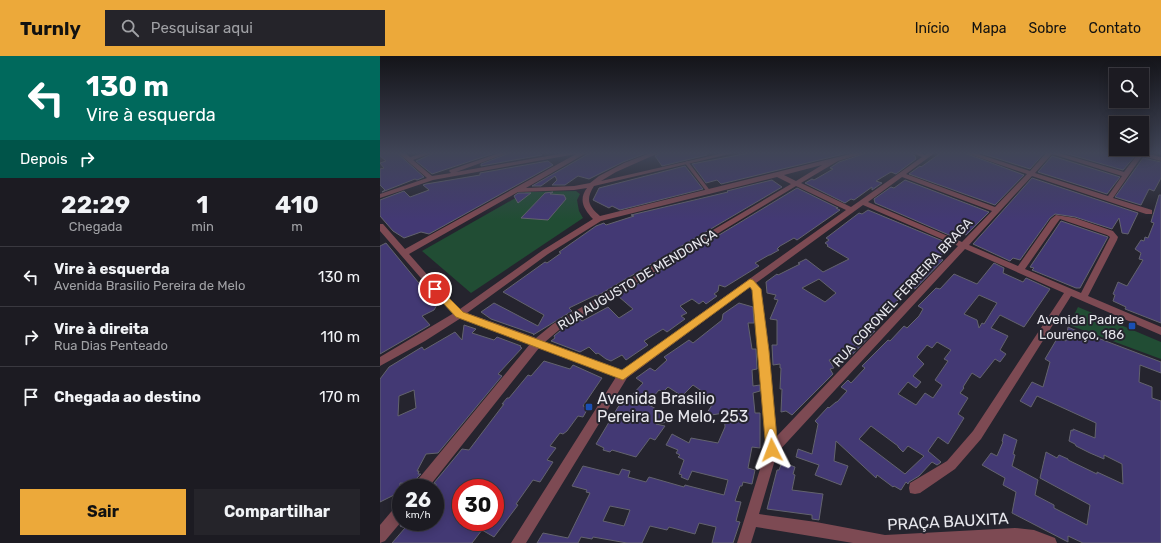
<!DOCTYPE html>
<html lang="pt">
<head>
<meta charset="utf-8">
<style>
  body { margin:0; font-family:Rubik,sans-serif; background:#25242a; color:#f1f3f6; height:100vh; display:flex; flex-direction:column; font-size:15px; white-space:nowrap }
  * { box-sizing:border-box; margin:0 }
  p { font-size:13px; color:#a0a1a5 }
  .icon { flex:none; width:22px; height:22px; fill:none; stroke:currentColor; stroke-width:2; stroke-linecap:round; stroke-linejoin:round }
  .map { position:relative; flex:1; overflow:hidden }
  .side { display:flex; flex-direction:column; background:#1c1b22; width:380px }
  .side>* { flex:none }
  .guide { background:#00695c; color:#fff; overflow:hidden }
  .controls { position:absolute; left:729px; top:12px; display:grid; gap:8px }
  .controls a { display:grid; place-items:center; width:40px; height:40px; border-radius:0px; background:#1c1b22; box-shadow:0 2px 10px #0003,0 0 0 1px #3a3940; font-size:20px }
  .speed { position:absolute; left:12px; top:423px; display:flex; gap:8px; font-size:20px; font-weight:700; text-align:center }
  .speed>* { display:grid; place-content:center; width:52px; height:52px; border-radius:50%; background:#1c1b22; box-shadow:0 2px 10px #0003,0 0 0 1px #3a3940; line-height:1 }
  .speed small { font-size:10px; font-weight:400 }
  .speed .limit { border:6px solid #d22; background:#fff; color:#111 }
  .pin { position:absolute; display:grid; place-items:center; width:34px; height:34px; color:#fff; margin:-17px; border:2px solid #fff; border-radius:50%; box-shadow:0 1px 4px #0007 }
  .me { position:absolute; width:44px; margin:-22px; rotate:357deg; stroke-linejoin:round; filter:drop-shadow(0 0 3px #0008) }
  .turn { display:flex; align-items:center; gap:14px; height:84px; padding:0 20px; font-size:18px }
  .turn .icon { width:52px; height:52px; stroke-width:2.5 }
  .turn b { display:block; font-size:28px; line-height:34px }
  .then { display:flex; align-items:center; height:38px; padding:0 20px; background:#0003; gap:8px; font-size:15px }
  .eta { display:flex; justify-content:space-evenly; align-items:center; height:68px; text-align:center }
  .eta b { font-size:24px; font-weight:700; line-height:28px }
  .button { display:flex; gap:8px; margin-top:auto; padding:8px 20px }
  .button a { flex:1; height:46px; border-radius:0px; background:#eca93a; color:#111; font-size:16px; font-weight:700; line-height:46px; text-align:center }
  .button a+a { background:#25242a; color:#f1f3f6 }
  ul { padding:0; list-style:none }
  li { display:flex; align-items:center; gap:12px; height:60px; padding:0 20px; border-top:1px solid #3a3940 }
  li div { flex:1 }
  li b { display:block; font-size:15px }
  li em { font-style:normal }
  header { display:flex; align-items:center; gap:24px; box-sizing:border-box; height:56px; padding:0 20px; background:#eca93a; color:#111 }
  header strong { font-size:19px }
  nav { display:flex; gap:22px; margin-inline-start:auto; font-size:14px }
  .search { width:280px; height:36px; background:#25242a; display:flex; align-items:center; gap:10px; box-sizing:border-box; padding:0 14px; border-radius:0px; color:#a0a1a5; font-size:15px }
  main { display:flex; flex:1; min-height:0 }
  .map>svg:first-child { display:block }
</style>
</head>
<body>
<header>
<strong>Turnly</strong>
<div class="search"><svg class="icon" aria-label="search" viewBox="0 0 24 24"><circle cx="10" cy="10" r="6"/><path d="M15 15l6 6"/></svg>Pesquisar aqui</div>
<nav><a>Início</a><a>Mapa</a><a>Sobre</a><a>Contato</a></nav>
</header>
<main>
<section class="side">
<div class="guide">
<div class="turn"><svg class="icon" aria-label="left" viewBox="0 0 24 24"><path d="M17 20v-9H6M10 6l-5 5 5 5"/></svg><div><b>130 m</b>Vire à esquerda</div></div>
<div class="then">Depois<svg class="icon" aria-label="right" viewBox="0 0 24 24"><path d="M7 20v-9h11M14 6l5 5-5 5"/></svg></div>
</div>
<div class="eta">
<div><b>22:29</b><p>Chegada</p></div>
<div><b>1</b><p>min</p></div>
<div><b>410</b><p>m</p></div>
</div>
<ul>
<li><svg class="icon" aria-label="left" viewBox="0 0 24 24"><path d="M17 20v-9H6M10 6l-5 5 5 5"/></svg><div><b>Vire à esquerda</b><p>Avenida Brasilio Pereira de Melo</p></div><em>130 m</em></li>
<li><svg class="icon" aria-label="right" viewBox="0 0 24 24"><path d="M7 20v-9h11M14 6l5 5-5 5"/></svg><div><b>Vire à direita</b><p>Rua Dias Penteado</p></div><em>110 m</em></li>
<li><svg class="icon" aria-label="arrive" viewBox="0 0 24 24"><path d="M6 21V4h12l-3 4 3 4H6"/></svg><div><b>Chegada ao destino</b></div><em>170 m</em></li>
</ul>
<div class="button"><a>Sair</a><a>Compartilhar</a></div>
</section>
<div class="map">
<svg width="781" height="487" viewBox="0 0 781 487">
  <rect width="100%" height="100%" fill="#25242e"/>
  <g fill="#214d34">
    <path d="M196 135 200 138 197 144 199 155 203 162 91 237 42 195 146 136Z"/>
    <path d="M698 251 781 286V303L689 269Z"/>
  </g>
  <g fill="#433974" stroke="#63636e" fill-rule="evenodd">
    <path d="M0 96H16L44 121 37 124 35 123 2 136 5 134 0 129V113L4 112 0 107 6 105 0 100Z"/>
    <path d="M56 96H118L52 118 36 105Z"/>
    <path d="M132 96H158L162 99 101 110V108Z"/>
    <path d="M217 96H269L243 106 209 123 198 120 185 129H172L177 124 175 120 161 130H152L208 98Z"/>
    <path d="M282 96H325L327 99 282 110 275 100Z"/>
    <path d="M374 96H472L341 128 337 124 326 127 312 108Z"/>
    <path d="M489 96H529L535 100 536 103 516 118 511 116 496 125 502 127 492 134V131L474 144 471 143 465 147 425 127 432 123 434 124 453 113 450 112 459 106Z"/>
    <path d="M562 96H582L644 119 615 149 529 118 540 110 541 111Z"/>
    <path d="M597 96H665L650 113Z"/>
    <path d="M681 96H749L755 100 743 114Z"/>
    <path d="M672 100 740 121 727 138 658 116Z"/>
    <path d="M763 102 781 106V122L774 135 769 133 761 149 735 141Z"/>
    <path d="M168 105 173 109 49 178 41 176 24 182 13 175 0 160V144L24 135 30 141 49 134 43 129 46 128 100 119V117Z"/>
    <path d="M305 110 323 133 240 154 232 150 229 152 213 144 219 132Z"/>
    <path d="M652 122 758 157 748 178 742 177 739 162 732 173 695 161 675 158 670 162 640 204 633 202 630 205 593 188Z"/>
    <path d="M392 124 402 131 217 240 216 239 189 252 192 255 153 279 154 278 111 263 101 256 114 247 158 270 164 259 123 236 165 206 167 207 181 197 179 196 216 170 224 167 226 169 254 160 251 159 348 136 347 135Z"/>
    <path d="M525 124 609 156 586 179 581 177 576 182 495 147 494 143 511 131 514 132Z"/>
    <path d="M417 132 458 152H456L460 154 417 184 414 182 400 190 397 193 399 194 390 199H389L375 207 379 210 345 231 339 229 338 235 334 238 337 240 326 248 323 245 319 248 312 243 300 250 307 257 301 260 305 263 287 276 283 273 264 285 268 289 246 304 242 299 231 305 226 303 218 297 216 298 209 291 200 296 171 285 175 282 174 280 180 275 200 263 202 265 228 251 239 262 253 253 238 240Z"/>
    <path d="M173 136 170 138 184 139 186 143 168 164 141 162 165 137Z"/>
    <path d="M138 137H151L138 147 134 140Z"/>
    <path d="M779 139H781V267L745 253 746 251 733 245 735 239 733 238 738 226 747 230 763 204 759 203 761 197 755 193 761 184 764 185 765 181 768 182 774 167 771 166Z"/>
    <path d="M488 154 570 188 568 190 569 191 559 202 563 204 535 233 531 231 504 258 506 259 492 274 495 275 467 304 463 299 449 304 454 312 450 313 453 318 412 359 406 355 401 356 402 333H400L401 312H400V308L393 309 392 289H397V264L390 263 398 244 394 243 396 239 387 237 386 226 397 218 398 219 420 208 418 207 426 203 443 216 469 203 447 190 448 189 445 187 449 184 446 182 479 157 482 158ZM439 223 456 237 445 246 422 232Z"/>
    <path d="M681 165 728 181 700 232H696L652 214 654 212 650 211Z"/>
    <path d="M6 187 57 249 54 254 42 260 50 269 0 298V190Z"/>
    <path d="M614 207 624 212 623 217 643 226 646 222 670 233 644 271 620 259 611 272 628 280 620 294 626 298 620 306 615 303 600 322 592 317 583 331 584 332 580 337 588 342 578 358 584 362 568 388 558 381 548 395 561 406 560 407 557 409 552 406 539 420 529 426 528 428 526 426 521 434 514 430 513 431 497 419 496 422 456 385 454 405 468 410 461 429 435 419 439 409 416 401 418 393 432 398 438 368 435 365 448 351 449 352 456 346H457L467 335 461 331 468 324 471 327 485 312 482 310 508 284 510 285 524 270 527 272 539 260 543 253 538 250 556 232 560 233 574 218 597 228ZM599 239 617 247 604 268 602 267 599 272 597 264 584 258ZM557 286 571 294 564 303 568 305 555 324 562 329 553 342 545 337 536 349 518 338 528 326 536 332 541 326 533 320 544 308 537 301 547 289 552 292ZM491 370 518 390V391L523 396 528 390 544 400 525 418 479 383Z"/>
    <path d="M359 247 373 251 374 267H368L372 293H376L377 313 372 314 373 330 380 329V335L373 337 375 357H380V392L372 391 368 412 375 414 372 428 363 426 362 430H360L355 445 361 446 356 465 360 466 353 487H332L336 471 319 467 315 478 289 471 287 474 270 470 262 487H247L213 481 212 483 201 481 198 487H157L163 477 188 482 210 437 206 436 207 434 192 430 203 410 239 419 242 413 250 415 248 421 266 426 269 421 304 431 305 429 344 439 348 424 312 415 308 424 301 421 302 419 299 418 304 404 298 401 300 399 296 397 298 394 286 389 292 378 309 387 311 382 338 387 345 371 344 357 325 360 332 349 333 343 313 329 302 340 288 331 283 336 279 334 267 348 291 361 288 366 276 368 285 370 275 384 270 382 256 401 232 394 230 396 223 394 224 392 216 388 238 351 250 338 252 339 263 327 256 322 270 312 275 315 287 304 284 301 309 284 313 287 342 264 343 258ZM230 450 250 454 244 470 223 465Z"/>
    <path d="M84 269 96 273 92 277 114 284 117 281 141 290 140 291 142 292 118 318 122 320 58 397 46 398 37 415H39L38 418H41L31 428 20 427V436L0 446V323L9 311 42 291 44 294 75 276 82 284ZM34 334 36 352 18 360 19 340Z"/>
    <path d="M688 271 697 275 696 278 714 284 715 281 781 306V317L760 309 759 326 772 331V342L781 345V487H703L688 480V486L632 457 636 436 623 429 625 422 602 409 611 397 617 400 623 386 622 385 624 378 637 384 633 398 635 399 632 410 658 424 655 439 674 449V452L707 469 710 449 660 422 666 396 677 402 679 399 688 403V404L717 418V416L743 428 742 408 724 399V403L710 397 696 390 695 388 689 385 691 374 693 375V373L715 382 716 367 657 340 651 351 640 345 652 326 663 331 670 306 665 303 678 281 686 285Z"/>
    <path d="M164 305 190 313 193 309 222 322 203 350 208 352 203 361 198 360 187 375 183 378 180 377 170 390 176 392 167 404 173 406 160 426 153 424 136 448 138 449 114 481 102 474 92 487H12L25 472 20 470 22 466H32L42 469 44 467 49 469 52 466H55L56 428 54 427 82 393 89 394 124 348H122L127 342H129L148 319 151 320ZM81 432H115V466H81Z"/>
    <path d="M402 406 415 411 413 418 415 419 412 434 443 438 439 464 432 463V459L387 453 397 414H399Z"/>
  </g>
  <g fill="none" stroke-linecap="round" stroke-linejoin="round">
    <path stroke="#7d4a53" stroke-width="3.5" d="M307 107 329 136"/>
    <g fill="#7d4a53" fill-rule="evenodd">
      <path d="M17 96H24L30 101 46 96H55L33 104 52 120 71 117 69 115 70 114 122 96H131L76 116 190 96H208L146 132 194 130 210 127 219 120 244 107 273 96H281L236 116 221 125 348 96H358L214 130C205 144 209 150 220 160L478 96H488L458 105 421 127 471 151 542 101 530 96H538L545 99 549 96H556L526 118 615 151 647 118 583 96H592L650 115 667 96H676L744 116 757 99 750 96H760L781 101V105L762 100 733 142 772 154V158H766L652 120 589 189 638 210 671 163 676 159 695 162 733 175 738 181 737 184 708 240 781 271V279L691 240 601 383 575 413 540 437 535 438 530 437 529 432 530 427 567 405 593 375 684 237 585 193 397 397 379 458 436 466 505 479 635 472 654 474 675 482 677 487H473L376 471 371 487H357L386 394 379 295 373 234 370 231 247 322 146 487H131L236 321 159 292 48 432H34L35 427 150 288 81 262 45 285 0 310V301L74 257 60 244 0 175V168H3L25 193 196 98 53 124 0 142V138L47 122ZM672 98 742 120 728 140 655 117ZM442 109 416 125 404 119ZM397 121 411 128 173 268 156 282 87 257 168 198 221 165ZM522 121 612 155 582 186 488 146ZM416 130 466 154 242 314 165 286 179 274ZM207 132C198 144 204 153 213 163L163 194 80 253 66 240 29 198 138 136 194 134ZM483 149 578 190 397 380 389 295 381 233 376 227ZM680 163 727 179 730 181 701 237 645 213 677 167Z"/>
      <path d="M21 448V466L5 485 0 487V469L16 450Z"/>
    </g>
  </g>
  <linearGradient id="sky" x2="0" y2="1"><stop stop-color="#141419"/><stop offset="0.59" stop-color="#404557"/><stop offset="1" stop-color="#404557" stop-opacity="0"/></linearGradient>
  <rect width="781" height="164" fill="url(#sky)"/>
  <path fill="#eca93a" stroke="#996e26" d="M370 223 373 224 381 233 389 295 398 394 396 399 392 400 387 399 386 394 372 234 370 231 243 324 76 261 50 233 52 231H58L83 256 242 314Z"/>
  <g fill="#1a4fb4" stroke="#25242e" stroke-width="1.5">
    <rect x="748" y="266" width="8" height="8" rx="2"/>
    <rect x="205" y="347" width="8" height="8" rx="2"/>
  </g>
  <g text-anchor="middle" stroke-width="4" stroke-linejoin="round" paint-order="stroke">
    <g font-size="13" fill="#e7e7ed" stroke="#25242e">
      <text transform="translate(257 223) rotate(-31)" y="5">RUA AUGUSTO DE MENDONÇA</text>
      <text transform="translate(522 236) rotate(-47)" y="5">RUA CORONEL FERREIRA BRAGA</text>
    </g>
    <g font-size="13" fill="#e7e7ed" stroke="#25242e" text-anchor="end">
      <text x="744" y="268">Avenida Padre<tspan x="744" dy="15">Lourenço, 186</tspan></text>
    </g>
    <g font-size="16" fill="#e7e7ed" stroke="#25242e" text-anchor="start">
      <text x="217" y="348">Avenida Brasilio<tspan x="217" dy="18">Pereira De Melo, 253</tspan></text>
    </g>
    <g font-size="16" fill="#e7e7ed" stroke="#25242e">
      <text transform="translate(568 465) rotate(-3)" y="6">PRAÇA BAUXITA</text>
    </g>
  </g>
</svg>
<div class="controls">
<a><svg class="icon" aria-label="search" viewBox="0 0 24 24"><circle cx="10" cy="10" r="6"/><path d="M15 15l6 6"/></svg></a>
<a><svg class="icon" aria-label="layers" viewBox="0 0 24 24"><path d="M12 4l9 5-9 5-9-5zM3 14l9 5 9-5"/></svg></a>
</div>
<div class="speed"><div>26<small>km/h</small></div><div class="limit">30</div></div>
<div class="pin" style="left:55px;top:233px;background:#d93025"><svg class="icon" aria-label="arrive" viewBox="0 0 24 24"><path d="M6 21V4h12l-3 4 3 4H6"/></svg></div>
<svg class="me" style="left:392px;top:394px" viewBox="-20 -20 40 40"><path d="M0-17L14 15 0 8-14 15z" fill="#eca93a" stroke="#fff" stroke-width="4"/></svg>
</div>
</main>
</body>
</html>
